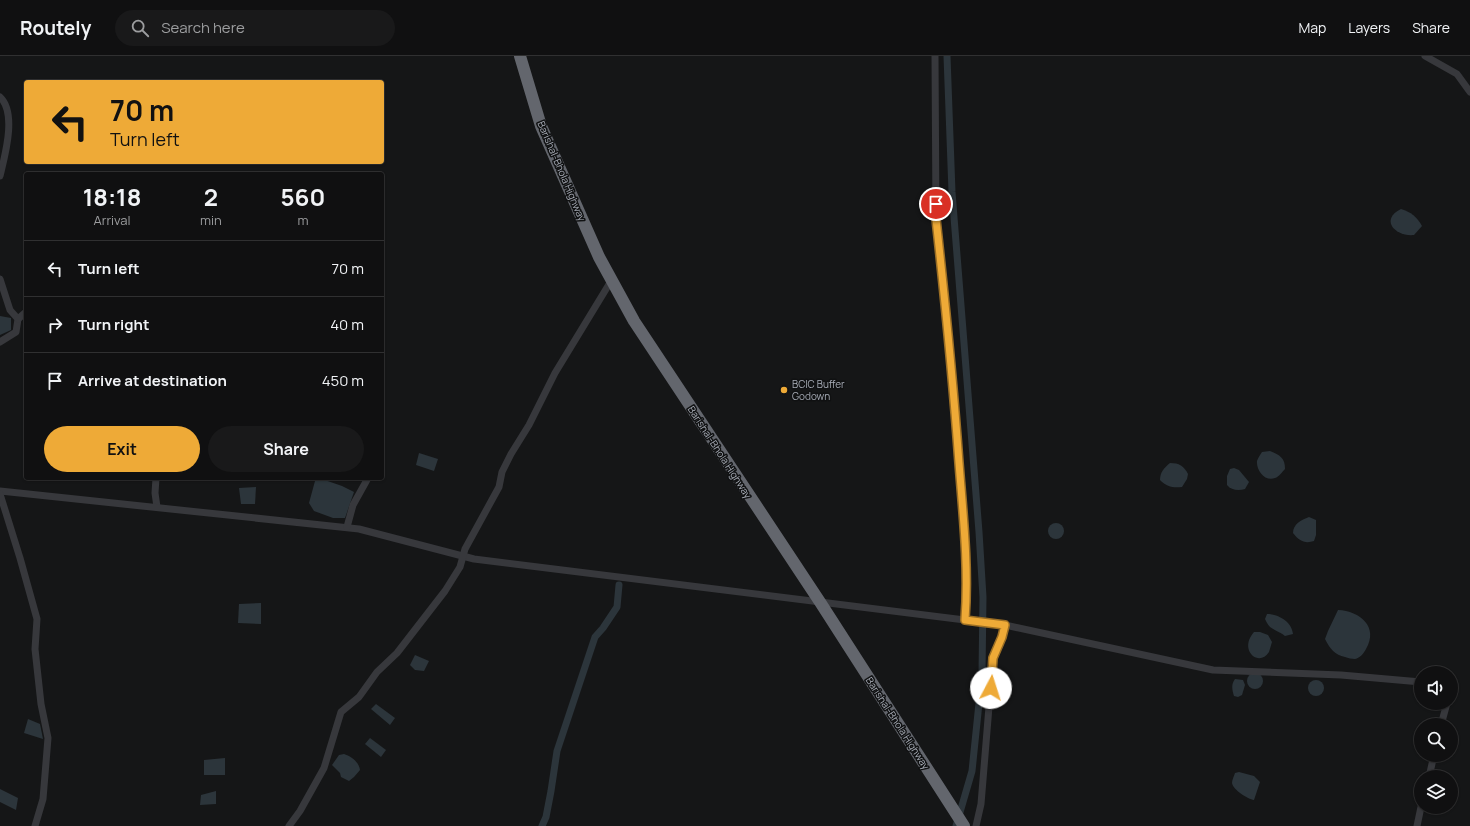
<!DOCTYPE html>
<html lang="en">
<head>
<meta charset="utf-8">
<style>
  body { margin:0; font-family:Manrope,sans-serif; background:#19191a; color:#f1f3f6; height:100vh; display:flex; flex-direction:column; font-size:15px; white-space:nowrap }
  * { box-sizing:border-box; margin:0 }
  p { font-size:13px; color:#9c9d9f }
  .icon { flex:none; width:22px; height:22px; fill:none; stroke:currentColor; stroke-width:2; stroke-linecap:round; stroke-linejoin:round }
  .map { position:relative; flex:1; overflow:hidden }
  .panel { position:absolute; left:24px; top:116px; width:360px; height:308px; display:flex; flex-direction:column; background:#101011; border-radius:4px; box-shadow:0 1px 3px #0004,0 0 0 1px #303031 }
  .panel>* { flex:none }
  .guide { position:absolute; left:24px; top:24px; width:360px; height:84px; border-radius:4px; box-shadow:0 1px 3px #0004,0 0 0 1px #303031; background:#eeaa37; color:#111; overflow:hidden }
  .controls { position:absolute; left:1414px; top:610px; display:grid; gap:8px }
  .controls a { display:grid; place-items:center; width:44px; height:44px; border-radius:50%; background:#101011; box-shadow:0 1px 3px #0004,0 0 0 1px #303031; font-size:20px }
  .pin { position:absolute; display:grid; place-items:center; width:34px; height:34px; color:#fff; margin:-17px; border:2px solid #fff; border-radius:50%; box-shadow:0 1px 4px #0007 }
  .me { position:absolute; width:44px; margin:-22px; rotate:5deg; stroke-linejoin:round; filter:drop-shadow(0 0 3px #0008) }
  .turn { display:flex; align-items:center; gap:14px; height:84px; padding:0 20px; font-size:18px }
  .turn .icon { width:52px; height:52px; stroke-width:2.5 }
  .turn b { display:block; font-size:28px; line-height:34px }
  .eta { display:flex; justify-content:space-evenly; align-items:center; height:68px; text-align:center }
  .eta b { font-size:24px; font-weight:700; line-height:28px }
  .action { display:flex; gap:8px; margin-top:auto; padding:8px 20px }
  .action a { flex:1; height:46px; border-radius:24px; background:#eeaa37; color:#111; font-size:16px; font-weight:700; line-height:46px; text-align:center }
  .action a+a { background:#19191a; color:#f1f3f6 }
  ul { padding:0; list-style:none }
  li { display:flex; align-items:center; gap:12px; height:56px; padding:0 20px; border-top:1px solid #303031 }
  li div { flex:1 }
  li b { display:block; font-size:15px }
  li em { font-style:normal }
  header { display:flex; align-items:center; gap:24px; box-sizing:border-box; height:56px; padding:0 20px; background:#101011; border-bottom:1px solid #303031 }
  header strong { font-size:19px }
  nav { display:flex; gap:22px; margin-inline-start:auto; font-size:14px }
  .search { width:280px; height:36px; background:#19191a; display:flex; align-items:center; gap:10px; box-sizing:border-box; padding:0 14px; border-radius:22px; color:#9c9d9f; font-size:15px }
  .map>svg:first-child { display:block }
</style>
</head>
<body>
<header>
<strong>Routely</strong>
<div class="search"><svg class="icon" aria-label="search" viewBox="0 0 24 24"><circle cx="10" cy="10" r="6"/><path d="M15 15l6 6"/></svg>Search here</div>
<nav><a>Map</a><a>Layers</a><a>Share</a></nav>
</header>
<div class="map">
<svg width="1470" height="770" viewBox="0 0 1470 770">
  <rect width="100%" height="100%" fill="#151617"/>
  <g fill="#2c353b">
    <path d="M1401 153C1411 156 1417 161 1422 170L1414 179C1396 181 1379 164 1401 153Z"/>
    <path d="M0 260 11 262V274L0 279Z"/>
    <path d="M1270 395C1280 399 1285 402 1285 413 1282 416 1279 421 1275 422 1265 426 1256 414 1257 405 1258 402 1260 399 1262 396Z"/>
    <path d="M419 397 438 403 434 415 416 409Z"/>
    <path d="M1170 407C1179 407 1184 410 1188 418L1187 423 1182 431C1173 432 1167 431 1160 424 1160 416 1164 412 1170 407Z"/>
    <path d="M1234 412 1239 414 1249 426 1245 433C1238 435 1231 434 1227 429V420L1230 413Z"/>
    <path d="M319 422 342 430 354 436 345 462H333L314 455 309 447 315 425Z"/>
    <path d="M256 431 255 448H241L239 432Z"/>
    <path d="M1309 461 1316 464V479L1314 485C1305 488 1299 485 1293 477 1293 468 1301 464 1309 461Z"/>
    <circle cx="1056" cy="475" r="8"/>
    <path d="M261 547V568L238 567 239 548Z"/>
    <path d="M1338 554C1360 555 1379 571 1366 593 1364 597 1360 602 1355 603 1352 603 1348 602 1345 601 1335 599 1330 593 1325 583L1328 575Z"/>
    <path d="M1267 558C1279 558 1292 566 1293 578L1285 580C1276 573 1270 575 1265 563Z"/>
    <path d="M1254 576H1260L1268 579 1272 586C1271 589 1270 593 1269 596 1259 612 1238 594 1254 576Z"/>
    <path d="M415 599 429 605 424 615 415 614 410 609Z"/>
    <circle cx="1255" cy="625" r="8"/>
    <path d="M1235 623 1243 624 1245 629 1242 639 1238 641 1234 640C1232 634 1231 628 1235 623Z"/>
    <circle cx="1316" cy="632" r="8"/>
    <path d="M376 648 395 662 390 669 371 653Z"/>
    <path d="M28 663 40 668 43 683 24 677Z"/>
    <path d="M370 682 386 694 381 701 365 688Z"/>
    <path d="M344 698C351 700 359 706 360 714L354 721 349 725 341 721 340 717 332 709 339 699Z"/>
    <path d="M225 702V719H204V704Z"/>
    <path d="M1239 716 1254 720 1260 726 1254 744C1248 743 1233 734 1232 727 1232 724 1234 720 1235 717Z"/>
    <path d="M0 733 18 742 16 754 0 746Z"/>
    <path d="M216 735V748L200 749 201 739Z"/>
  </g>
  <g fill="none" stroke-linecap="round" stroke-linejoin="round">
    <g stroke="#2c353b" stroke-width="7">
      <path d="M947 0 952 136 979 476 983 541 982 618 972 715 956 770"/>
      <path d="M542 770 546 761 551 735 557 695 595 581 603 572 617 551 619 529"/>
    </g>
    <g stroke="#37383c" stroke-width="7">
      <path d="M935 0 936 163 951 307 964 473 966 549 965 563"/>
      <path d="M1425 0 1457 18 1470 36"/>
      <path d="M0 41C17 57 5 99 0 120"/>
      <path d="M0 223 10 254 18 263 16 276 0 286"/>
      <path d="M18 263 26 256"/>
      <path d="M156 422 155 437 157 451"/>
      <path d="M0 435 359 473 474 503 1005 569 1213 614 1341 619 1421 626"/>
      <path d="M0 438 20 502 37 563 35 593 41 648 48 682 43 743 35 770"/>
      <path d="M347 471 353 449 368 422"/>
      <path d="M1441 669 1447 647"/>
      <path d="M1429 721 1434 699"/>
      <path d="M289 770 300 755 324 712 341 656 359 641 377 616 397 597 445 535 460 511 465 493 499 431 502 416 511 398 529 369 555 317 611 225"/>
      <path d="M976 770 981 748 993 602 1002 581 1005 569"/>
      <path d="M1417 770 1421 751"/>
    </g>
    <path stroke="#63666d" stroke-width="12" d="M520 0 541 70 599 201 634 265 820 546 964 770"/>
  </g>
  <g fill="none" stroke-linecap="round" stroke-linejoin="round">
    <g stroke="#9b6e24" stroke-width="10">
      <path id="route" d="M936 148V163C945 244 953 325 959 407 963 458 969 512 965 564L1005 569 1002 581 993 602 991 632"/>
    </g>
    <use href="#route" stroke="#eeaa37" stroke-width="7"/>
  </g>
  <circle fill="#eeaa37" stroke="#101112" stroke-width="1.5" cx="784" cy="334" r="4"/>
  <g text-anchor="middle" stroke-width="3" stroke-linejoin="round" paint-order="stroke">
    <g font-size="10" fill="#a8adb7" stroke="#101112">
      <text transform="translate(562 115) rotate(67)" y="4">Barishal-Bhola Highway</text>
      <text transform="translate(720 396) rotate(57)" y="4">Barishal-Bhola Highway</text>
      <text transform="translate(898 667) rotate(57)" y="4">Barishal-Bhola Highway</text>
    </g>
    <g font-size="10" fill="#a8adb7" stroke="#101112" text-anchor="start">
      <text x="792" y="332">BCIC Buffer<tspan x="792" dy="12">Godown</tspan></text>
    </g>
  </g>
</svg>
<div class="controls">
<a><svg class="icon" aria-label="sound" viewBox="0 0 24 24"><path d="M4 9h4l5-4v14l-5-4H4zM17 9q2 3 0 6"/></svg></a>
<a><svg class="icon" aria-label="search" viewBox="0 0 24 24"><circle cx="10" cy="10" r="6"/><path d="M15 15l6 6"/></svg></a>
<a><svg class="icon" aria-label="layers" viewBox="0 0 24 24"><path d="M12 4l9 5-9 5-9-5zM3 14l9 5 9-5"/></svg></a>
</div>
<div class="pin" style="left:936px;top:148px;background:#d93025"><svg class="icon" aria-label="arrive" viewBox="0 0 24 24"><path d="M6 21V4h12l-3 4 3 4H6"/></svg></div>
<svg class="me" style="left:991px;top:632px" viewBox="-20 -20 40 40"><circle r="19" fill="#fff"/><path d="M0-13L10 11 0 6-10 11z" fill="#eeaa37"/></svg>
<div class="guide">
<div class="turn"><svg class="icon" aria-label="left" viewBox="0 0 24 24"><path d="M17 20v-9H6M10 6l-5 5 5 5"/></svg><div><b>70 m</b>Turn left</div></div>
</div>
<section class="panel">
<div class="eta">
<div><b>18:18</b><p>Arrival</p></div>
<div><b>2</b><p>min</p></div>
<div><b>560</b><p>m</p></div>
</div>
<ul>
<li><svg class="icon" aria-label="left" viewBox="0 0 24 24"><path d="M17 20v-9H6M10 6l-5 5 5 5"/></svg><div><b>Turn left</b></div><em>70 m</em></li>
<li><svg class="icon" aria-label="right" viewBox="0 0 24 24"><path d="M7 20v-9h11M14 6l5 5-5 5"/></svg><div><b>Turn right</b></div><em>40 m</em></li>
<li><svg class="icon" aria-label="arrive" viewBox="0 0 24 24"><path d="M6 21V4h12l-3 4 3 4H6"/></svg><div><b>Arrive at destination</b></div><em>450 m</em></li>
</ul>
<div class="action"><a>Exit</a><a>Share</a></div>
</section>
</div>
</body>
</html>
